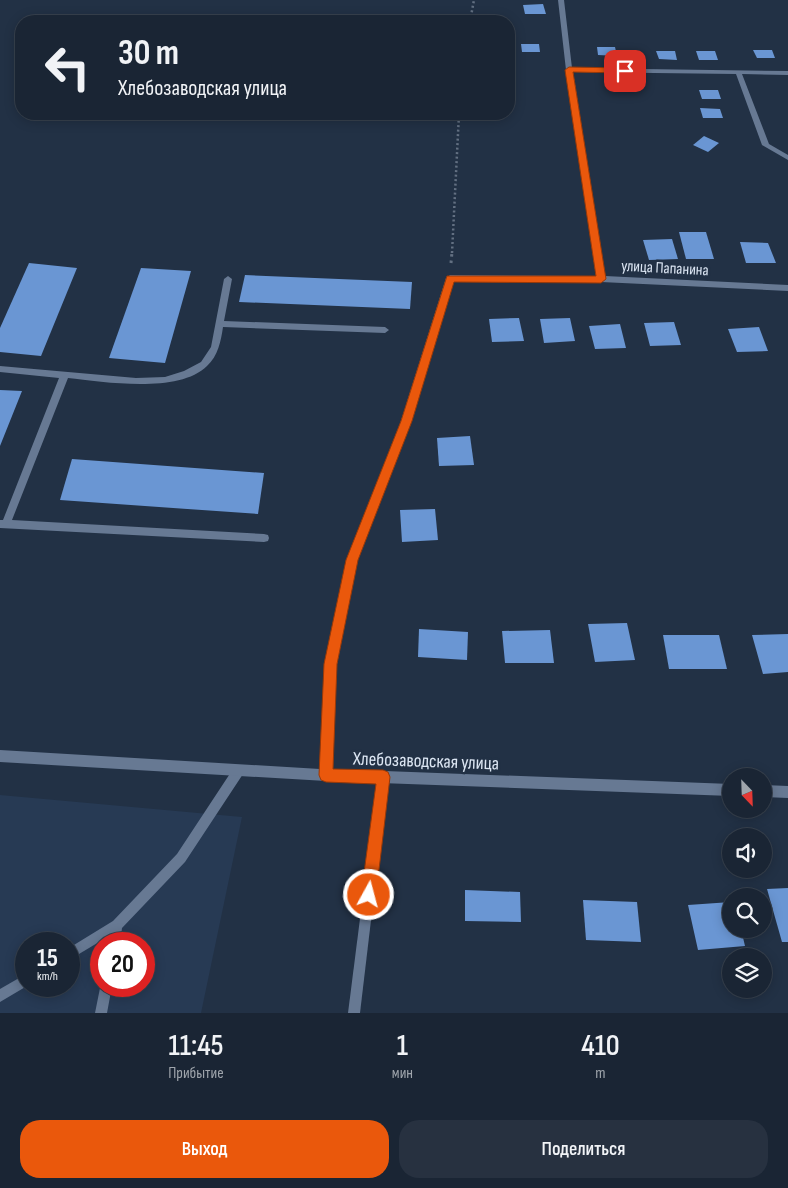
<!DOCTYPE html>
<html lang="ru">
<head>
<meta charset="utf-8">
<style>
  body { margin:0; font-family:"Sofia Sans Condensed",sans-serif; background:#273140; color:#f1f3f6; height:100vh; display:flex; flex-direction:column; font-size:19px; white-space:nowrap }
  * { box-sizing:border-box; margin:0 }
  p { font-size:16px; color:#9fa5ac }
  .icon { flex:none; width:28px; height:28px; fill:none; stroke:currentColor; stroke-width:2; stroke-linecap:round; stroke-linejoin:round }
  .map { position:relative; height:1013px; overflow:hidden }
  .panel { display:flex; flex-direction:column; background:#1a2534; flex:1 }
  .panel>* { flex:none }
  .hud { position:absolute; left:15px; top:15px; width:500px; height:105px; border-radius:20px; box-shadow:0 2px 12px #0003,0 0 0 1px #38424f; background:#1a2534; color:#f1f3f6; overflow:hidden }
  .needle { width:32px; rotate:157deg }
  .buttons { position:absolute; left:722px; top:768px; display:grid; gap:10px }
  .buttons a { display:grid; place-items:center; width:50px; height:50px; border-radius:50%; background:#1a2534; box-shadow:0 2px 12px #0003,0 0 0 1px #38424f; font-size:25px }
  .speed { position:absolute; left:15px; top:932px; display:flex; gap:10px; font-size:25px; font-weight:700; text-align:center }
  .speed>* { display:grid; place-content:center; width:65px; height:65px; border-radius:50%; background:#1a2534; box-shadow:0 2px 12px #0003,0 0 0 1px #38424f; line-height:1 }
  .speed small { font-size:12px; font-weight:400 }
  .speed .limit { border:8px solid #d22; background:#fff; color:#111 }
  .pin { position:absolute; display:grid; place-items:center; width:42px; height:42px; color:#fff; margin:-21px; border-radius:10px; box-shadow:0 2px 8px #0006 }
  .me { position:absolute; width:55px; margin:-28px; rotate:7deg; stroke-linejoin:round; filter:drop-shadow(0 0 4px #0008) }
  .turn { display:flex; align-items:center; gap:18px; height:105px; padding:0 20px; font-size:22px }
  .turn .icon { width:65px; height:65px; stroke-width:2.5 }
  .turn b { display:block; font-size:35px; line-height:42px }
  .eta { display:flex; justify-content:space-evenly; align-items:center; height:85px; text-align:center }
  .eta b { font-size:30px; font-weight:600; line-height:35px }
  .button { display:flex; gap:10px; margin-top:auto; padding:10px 20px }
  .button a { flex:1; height:58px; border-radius:20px; background:#ea580c; color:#fff; font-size:20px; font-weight:600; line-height:58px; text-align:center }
  .button a+a { background:#273140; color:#f1f3f6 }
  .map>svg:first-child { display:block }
</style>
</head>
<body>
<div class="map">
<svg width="788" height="1013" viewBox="0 0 788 1013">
  <rect width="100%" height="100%" fill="#223145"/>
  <path fill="#273a54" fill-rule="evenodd" d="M0 795 242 817 201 1013H0ZM26 944H69V986H26ZM101 944H144V986H101Z"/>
  <g fill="#6a96d3">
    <path d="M543 4 546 14H525L523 5Z"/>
    <path d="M521 44H539L540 52H522Z"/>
    <path d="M597 47H615L617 56 598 55Z"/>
    <path d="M753 50H772L775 58H757Z"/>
    <path d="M656 51H675L677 60 659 59Z"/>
    <path d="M696 51H715L718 60H699Z"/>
    <path d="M699 90H718L721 99H702Z"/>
    <path d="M700 108 720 109 723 118H703Z"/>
    <path d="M704 136 719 143 708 152 693 145Z"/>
    <path d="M679 232H706L714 259H686Z"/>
    <path d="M672 239 678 259 649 260 643 240Z"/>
    <path d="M740 242 768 243 776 263H746Z"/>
    <path d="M29 263 77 268 41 356 0 352V328Z"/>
    <path d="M141 268 191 271 165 363 109 358Z"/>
    <path d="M245 275 412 282 410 309 239 302Z"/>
    <path d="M519 318 524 341 492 342 489 319Z"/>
    <path d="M570 318 575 341 544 343 540 319Z"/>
    <path d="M674 322 681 345 650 346 644 323Z"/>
    <path d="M620 324 626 348 595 349 589 326Z"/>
    <path d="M759 327 768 351 737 352 728 329Z"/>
    <path d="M0 390 22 391 0 446Z"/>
    <path d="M470 436 474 465 439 466 437 438Z"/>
    <path d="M72 459 264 473 258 514 60 500Z"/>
    <path d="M435 509 438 540 402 542 400 510Z"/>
    <path d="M627 623 635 660 595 662 588 624Z"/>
    <path d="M419 629 468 632 467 660 418 657Z"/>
    <path d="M550 630 554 663H505L502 631Z"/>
    <path d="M788 634V672L763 674 752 635Z"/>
    <path d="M663 635H719L727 669H669Z"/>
    <path d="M788 888V942H782L767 889Z"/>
    <path d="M465 890 520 892 521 922 465 921Z"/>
    <path d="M583 900 637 902 641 942 586 940Z"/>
    <path d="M731 902V929H741L745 946 698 950 688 905Z"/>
  </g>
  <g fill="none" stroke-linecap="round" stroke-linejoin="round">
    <g stroke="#637082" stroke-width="2.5" stroke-dasharray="2 2.5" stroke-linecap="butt">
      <path d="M470 21 474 0"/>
      <path d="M452 253 459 114"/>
    </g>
    <path stroke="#637082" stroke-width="3" stroke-dasharray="2.5 4" stroke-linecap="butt" d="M451 263 452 252"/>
    <g fill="#677993" fill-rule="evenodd">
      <path d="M239 765 243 766 244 770 243 774 185 862 122 928 120 944H108L109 936 69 960V948L113 921 177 854 235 766Z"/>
      <path d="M383 772 387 773 388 777 360 1013H348L378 777 379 773Z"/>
      <path d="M26 974 27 986 0 1002V989Z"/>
      <path d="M101 983V986H112L107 1013H95Z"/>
    </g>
    <g fill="#677993" fill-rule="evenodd">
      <path d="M558 0H564L572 68 788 71V75L742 74 769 144 788 155V160L762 145 736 74 573 72 605 276 788 285V291L601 282 453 281 411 421 357 560 337 664 332 769 731 784V796L326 781 0 762V750L320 769 325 664 347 560 401 421 446 278 450 275 596 276 566 70Z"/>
      <path d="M228 276 232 279 224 321 385 327 389 330 385 333 223 327C221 341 218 356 207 366 179 394 104 382 68 378L12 520 264 534 268 535 269 538 268 541 264 542 0 528V520H3L59 378 0 372V366L136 378 165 377 184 371 201 362 211 347 224 279Z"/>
      <path d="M764 785 788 786V798L764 797Z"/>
    </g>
  </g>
  <path fill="#ea580c" stroke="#983908" d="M569 67 625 68 629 71 625 73 573 72 606 279 601 283 454 282 412 421 358 560 337 664 333 769 383 770 388 772 390 777 376 895 374 900 369 902 363 900 361 895 376 784 326 782 321 780 319 775 324 664 346 560 401 421 447 276H596L565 70Z"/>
  <g text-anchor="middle" stroke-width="5" stroke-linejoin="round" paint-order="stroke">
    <g font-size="16" fill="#dce6f3" stroke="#223145">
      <text transform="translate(665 267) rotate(3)" y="6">улица Папанина</text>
    </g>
    <g font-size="19" fill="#dce6f3" stroke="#223145">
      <text transform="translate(426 760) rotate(2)" y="7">Хлебозаводская улица</text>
    </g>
  </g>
</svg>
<div class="buttons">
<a><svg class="needle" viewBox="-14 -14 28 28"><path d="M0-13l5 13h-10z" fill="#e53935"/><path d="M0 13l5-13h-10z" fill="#9fa5ac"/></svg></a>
<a><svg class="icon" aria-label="sound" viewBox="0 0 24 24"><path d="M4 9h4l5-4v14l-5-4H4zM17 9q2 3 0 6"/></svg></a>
<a><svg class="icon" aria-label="search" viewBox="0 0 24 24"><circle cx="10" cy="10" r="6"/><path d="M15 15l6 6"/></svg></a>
<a><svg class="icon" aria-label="layers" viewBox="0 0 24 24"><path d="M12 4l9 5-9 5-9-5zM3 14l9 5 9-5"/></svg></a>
</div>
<div class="speed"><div>15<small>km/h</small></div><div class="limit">20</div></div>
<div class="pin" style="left:625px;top:71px;background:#d93025"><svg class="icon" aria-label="arrive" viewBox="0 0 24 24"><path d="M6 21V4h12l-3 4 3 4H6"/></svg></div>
<svg class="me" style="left:369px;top:895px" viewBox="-20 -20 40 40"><circle r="17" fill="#ea580c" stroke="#fff" stroke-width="3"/><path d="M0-11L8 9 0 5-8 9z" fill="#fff"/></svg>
<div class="hud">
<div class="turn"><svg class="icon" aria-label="left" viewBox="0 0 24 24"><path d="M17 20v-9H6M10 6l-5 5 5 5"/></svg><div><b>30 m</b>Хлебозаводская улица</div></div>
</div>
</div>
<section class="panel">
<div class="eta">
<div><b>11:45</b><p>Прибытие</p></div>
<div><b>1</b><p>мин</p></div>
<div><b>410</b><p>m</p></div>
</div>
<div class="button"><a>Выход</a><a>Поделиться</a></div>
</section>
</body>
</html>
